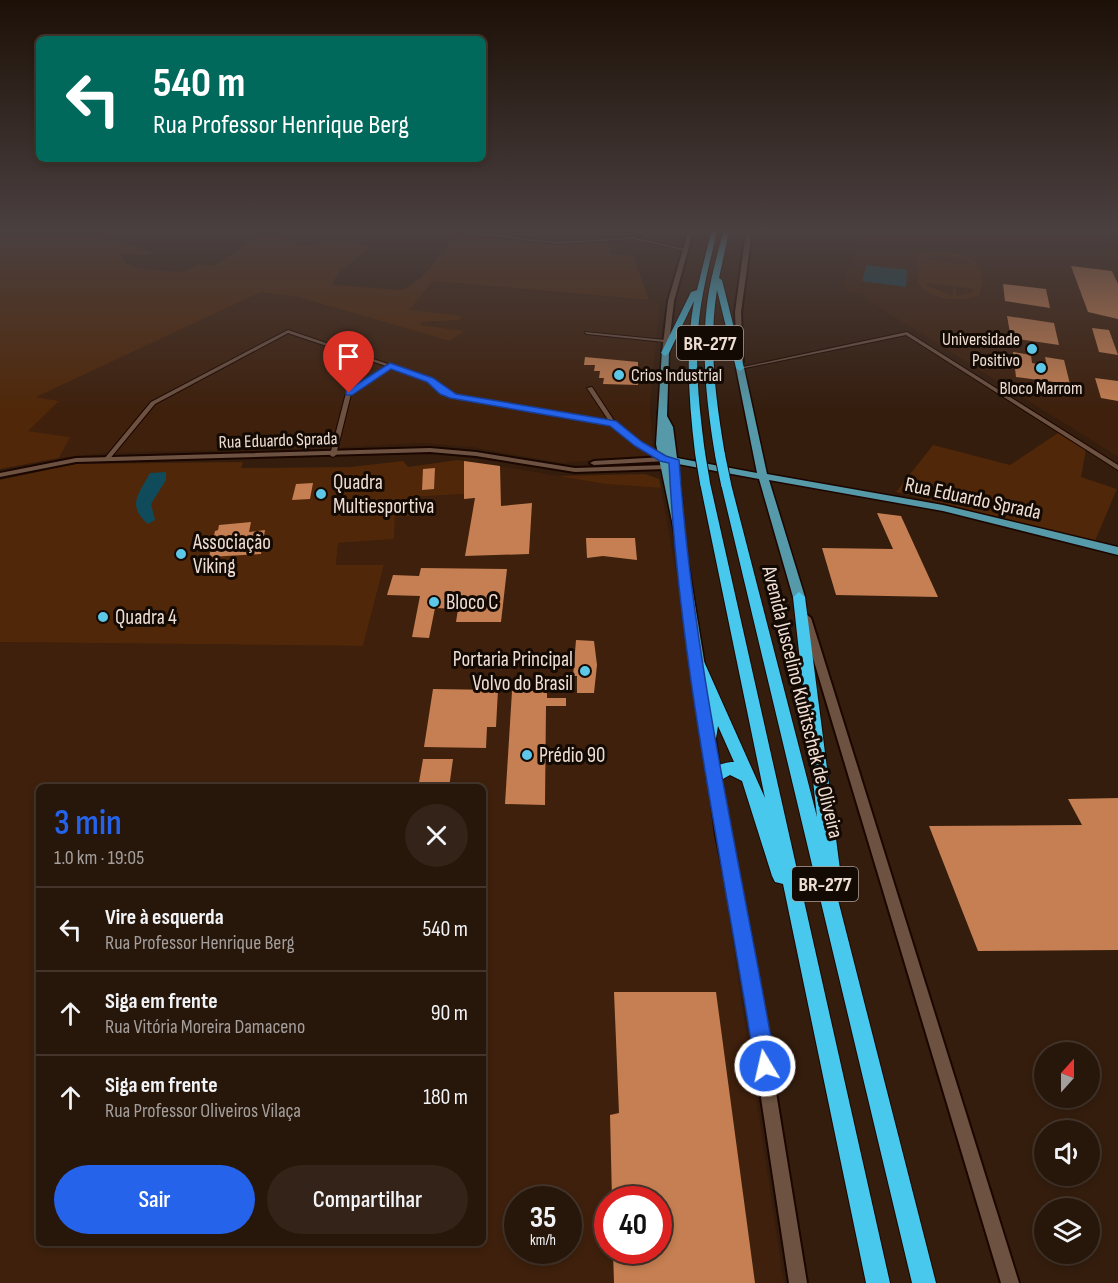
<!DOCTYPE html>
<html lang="pt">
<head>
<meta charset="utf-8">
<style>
  body { margin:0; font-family:"Sofia Sans Condensed",sans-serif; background:#332318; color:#f1f3f6; height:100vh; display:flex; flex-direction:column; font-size:22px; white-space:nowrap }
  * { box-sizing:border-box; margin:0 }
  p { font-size:20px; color:#a49f9c }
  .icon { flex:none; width:33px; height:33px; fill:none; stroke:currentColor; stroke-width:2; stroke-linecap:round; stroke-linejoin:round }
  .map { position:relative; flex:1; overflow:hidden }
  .drawer { position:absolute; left:36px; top:784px; width:450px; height:462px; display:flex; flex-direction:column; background:#27160a; border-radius:9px; box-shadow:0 3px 9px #0003,0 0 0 2px #43352b }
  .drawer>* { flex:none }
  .banner { position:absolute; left:36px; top:36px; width:450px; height:126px; border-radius:9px; box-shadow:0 3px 9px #0003,0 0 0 2px #43352b; background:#00695c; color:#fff; overflow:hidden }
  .needle { width:39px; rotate:21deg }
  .controls { position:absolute; left:1034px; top:1042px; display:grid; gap:12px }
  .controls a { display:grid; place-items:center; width:66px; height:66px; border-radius:50%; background:#27160a; box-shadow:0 3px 9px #0003,0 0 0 2px #43352b; font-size:30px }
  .speed { position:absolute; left:504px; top:1186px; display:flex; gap:12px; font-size:30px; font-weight:700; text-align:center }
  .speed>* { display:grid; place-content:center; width:78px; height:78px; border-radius:50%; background:#27160a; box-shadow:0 3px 9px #0003,0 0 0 2px #43352b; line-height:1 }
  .speed small { font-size:15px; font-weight:400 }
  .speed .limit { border:9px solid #d22; background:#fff; color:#111 }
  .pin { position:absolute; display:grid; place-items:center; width:51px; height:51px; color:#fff; margin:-62px -26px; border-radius:50% 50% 50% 0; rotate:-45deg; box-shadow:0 0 6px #0007 }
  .pin .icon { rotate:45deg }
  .me { position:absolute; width:66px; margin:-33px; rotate:351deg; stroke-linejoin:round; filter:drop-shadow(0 0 4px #0008) }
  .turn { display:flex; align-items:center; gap:21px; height:126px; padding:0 18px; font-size:27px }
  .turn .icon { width:78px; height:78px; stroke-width:2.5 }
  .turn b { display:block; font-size:42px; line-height:51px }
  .round { display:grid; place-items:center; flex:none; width:63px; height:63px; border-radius:32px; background:#332318 }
  .summary { display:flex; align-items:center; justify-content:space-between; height:102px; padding:0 18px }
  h1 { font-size:36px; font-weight:600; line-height:45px; color:#2563eb }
  .cta { display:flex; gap:12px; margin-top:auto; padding:12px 18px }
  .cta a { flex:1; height:69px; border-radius:36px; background:#2563eb; color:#fff; font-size:24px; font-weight:600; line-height:69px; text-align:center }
  .cta a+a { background:#332318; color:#f1f3f6 }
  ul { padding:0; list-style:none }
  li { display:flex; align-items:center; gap:18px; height:84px; padding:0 18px; border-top:2px solid #43352b }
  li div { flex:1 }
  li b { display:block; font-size:22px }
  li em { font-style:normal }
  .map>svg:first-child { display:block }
</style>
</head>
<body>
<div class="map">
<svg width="1118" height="1283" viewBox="0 0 1118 1283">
  <rect width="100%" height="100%" fill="#341d0d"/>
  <g fill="#3e200c" fill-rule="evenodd">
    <path d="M788 232H1101L1105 249 1118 253V457L861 296 847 291 842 284 855 255V238Z"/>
    <path d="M433 281 660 302 650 405 653 455 561 463 471 447 423 443 328 448 104 453 59 458 69 437 27 431 58 401 35 397 261 292 298 297 450 341 463 331 419 325 422 322 440 323 408 310Z"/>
    <path d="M500 466 605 484 661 488 682 605 784 1283H0V642L363 646 384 566 336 565 338 543 394 539 395 517 410 497 464 494 465 499 500 497ZM39 788H483V1244H39ZM518 1200H568V1251H518ZM608 1200H658V1251H608Z"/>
  </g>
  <g fill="#502708" fill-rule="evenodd">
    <path d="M0 232H83L153 252 148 255 121 254 125 263 140 269 182 272 198 265 214 266 264 232H278L279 236 306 247 339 238 370 247C358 260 337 268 332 285L403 290 420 279 458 234 542 244 604 243 612 247 611 254 633 256 649 300 433 281 409 310 462 316 459 320 422 322 420 325 464 331 450 341 298 297 261 292 36 397 59 401 28 431 70 437 59 458 0 469Z"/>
    <path d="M919 251C949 254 991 246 980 294 965 304 926 300 918 282ZM934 254 960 257 970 262 973 292 956 296V288H953V295H951L927 286 926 258Z"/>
    <path d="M927 259 970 265 973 289 927 283Z"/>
    <path d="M1058 433 1086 450 1081 477 1117 489 1095 541 896 492 933 445 1010 465Z"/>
    <path d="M457 460 464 461V494L410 497 409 516 395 517 394 539 338 543 336 565H384L363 646 0 642V480L75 464 243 462 241 468 350 467 403 461 408 467Z"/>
    <path d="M645 474 659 479 661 488 605 484 558 476Z"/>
  </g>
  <g fill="#104b5b">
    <path d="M867 265 907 270 906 287 862 281Z"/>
    <path d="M166 472V480L151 504 155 520 148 524C126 505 139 494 150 473Z"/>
  </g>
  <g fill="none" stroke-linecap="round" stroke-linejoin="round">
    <path stroke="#104b5b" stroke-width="1.5" d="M1114 232 1118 237"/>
  </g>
  <g fill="#c57f52">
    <path d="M1071 266 1112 271 1118 284V319L1088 312Z"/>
    <path d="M1003 284 1046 289 1050 308 1005 301Z"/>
    <path d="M1007 316 1054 323 1059 345 1011 338Z"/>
    <path d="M1092 328 1109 330 1118 355 1099 352Z"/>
    <path d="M1013 352 1031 355 1032 363 1047 366 1045 357 1064 360 1070 384 1016 377Z"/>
    <path d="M585 357 638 362V385L603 384 604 378H599L600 371H594L595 365H584Z"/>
    <path d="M1095 378 1118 381V401L1101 398Z"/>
    <path d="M464 461 500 466 501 506 532 503 529 554 465 556 475 498 464 499Z"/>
    <path d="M435 468 434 489 422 490 423 469Z"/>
    <path d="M313 483 310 499 292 500 296 484Z"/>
    <path d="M877 513 901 516 938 597 836 595 822 548 893 549Z"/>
    <path d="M251 522 249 532 265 530 261 554 209 557 215 531 218 530 219 525Z"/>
    <path d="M586 538H635L637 560 603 556 587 558Z"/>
    <path d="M421 568 507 569 501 622H456L458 609 435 608 429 638 412 637 420 596 387 595 393 575 419 576Z"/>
    <path d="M576 640 594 641 597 665 594 693H577V676H573Z"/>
    <path d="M433 689 498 690 496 727H487L486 748 424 747Z"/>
    <path d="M512 691H547V698H566V706H546L545 805 505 804Z"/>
    <path d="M423 759H453L449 788H418Z"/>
    <path d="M1118 798V950L978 951 929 826 1082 825 1068 799Z"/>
    <path d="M614 992H716L755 1283H614L613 1251H658V1200H612L610 1115 619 1113Z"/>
  </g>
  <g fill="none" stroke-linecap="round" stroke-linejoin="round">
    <g stroke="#1b0600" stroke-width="2">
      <g id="street">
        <path d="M455 232H469L558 242 633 237 688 250 686 251 633 239 558 244Z"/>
        <path d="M288 330 432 379 446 391 454 395 609 421 587 388 592 387 615 422 640 443 667 459 664 461 662 460 636 445 611 424 451 397 442 393 428 381 390 368 351 394 336 455 333 457 331 456 330 455 346 393 386 366 288 333 155 404 108 461H104V459L151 402Z"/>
        <path d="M585 332 665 340 667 341 665 342 587 334 585 333Z"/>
        <path d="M907 332 1118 465V470L906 335 740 369 738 368Z"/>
      </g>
    </g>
    <g stroke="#1b0600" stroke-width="4">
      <g id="secondary">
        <path d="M688 232H693L674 301 668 353 665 355 662 353 668 301Z"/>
        <path d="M746 232H752L741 312 743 362 740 364 737 362 735 312Z"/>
        <path d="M430 448 476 452 575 468 665 465 669 467 665 469 575 472 476 456 430 452 76 462 0 477V473L76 458Z"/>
        <path d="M664 457 668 459 667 461 594 465 590 463 594 461Z"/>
        <path d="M806 614 811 618 1019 1283H1001L801 618Z"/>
        <path d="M700 671 704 672 705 675 730 835 750 932 807 1283H789L736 932 716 835 695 675 696 672Z"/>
      </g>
    </g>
    <g stroke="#1b0600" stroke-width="3">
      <path id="primary" d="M662 351 669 353 667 416 673 427 677 458 757 473 736 368 740 366 744 368 767 474 943 505 1118 547V555L943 511 769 480 805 597 799 601 793 597 759 479 678 464 682 504 679 507 705 666 703 669H695L673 526 656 444Z"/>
    </g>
    <g stroke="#1b0600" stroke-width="2">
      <g id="highway">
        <path d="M711 232H717C709 265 700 299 698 333 695 373 700 413 705 453L700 456 695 453C689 402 685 351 694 301L669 353 665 356 661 353 691 292 697 290Z"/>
        <path d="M723 232H729L719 278 722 280 744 368 740 371 736 368 717 290C708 345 716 401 725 455L720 458 715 455C707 406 701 354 707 304 710 280 717 256 723 232Z"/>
        <path d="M705 480 710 483 890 1283H866L783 884 775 882 772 876 742 781 730 775 714 784 708 782 706 777C711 767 723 762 734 762L718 726 714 751 709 753 704 751C697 738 704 718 709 706L692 666 694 662H704L706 666 765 798 700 483Z"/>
        <path d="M726 481 731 484 817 817 793 597 799 592 805 597 842 885 839 891 836 892 936 1283H912L721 484Z"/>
      </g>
    </g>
    <use href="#street" fill="#6d5241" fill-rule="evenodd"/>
    <use href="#secondary" fill="#6d5241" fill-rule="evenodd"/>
    <use href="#primary" fill="#5699a8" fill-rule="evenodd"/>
    <use href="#highway" fill="#47c8ec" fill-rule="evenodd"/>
    <g stroke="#1b0600" stroke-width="12" stroke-linecap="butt">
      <g id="highway-bridge">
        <path d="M700 453 705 483"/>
        <path d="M720 455 726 484"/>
      </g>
    </g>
    <use href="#highway-bridge" stroke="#47c8ec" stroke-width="10"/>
  </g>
  <linearGradient id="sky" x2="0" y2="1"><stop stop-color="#1d1007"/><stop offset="0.56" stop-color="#4a4040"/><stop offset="1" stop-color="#4a4040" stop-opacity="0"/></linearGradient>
  <rect width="1118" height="412" fill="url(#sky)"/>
  <path fill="#2563eb" stroke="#184099" stroke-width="1.5" d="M390 363 433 378 456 394 616 421 642 442 666 456 679 460C693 664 741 865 776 1066L773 1074 765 1077 758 1074 755 1066C724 866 679 666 669 463L660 461 635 446 610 426 450 398 440 394 427 382 391 369 352 395H346V391Z"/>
  <g fill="#5cc7e7" stroke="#140a04" stroke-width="2">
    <circle cx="1032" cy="349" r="6"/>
    <circle cx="1041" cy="368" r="6"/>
    <circle cx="619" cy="375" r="6"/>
    <circle cx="321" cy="494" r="6"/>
    <circle cx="181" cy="554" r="6"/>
    <circle cx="434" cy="602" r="6"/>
    <circle cx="103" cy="617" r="6"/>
    <circle cx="585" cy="671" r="6"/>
    <circle cx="527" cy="755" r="6"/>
  </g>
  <g text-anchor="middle" stroke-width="6" stroke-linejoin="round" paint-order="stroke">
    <g font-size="18" fill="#efded4" stroke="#140a04" text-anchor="end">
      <text x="1020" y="345">Universidade<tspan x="1020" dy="21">Positivo</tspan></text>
      <text x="631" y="381" text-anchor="start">Crios Industrial</text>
      <text x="1041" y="394" text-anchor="middle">Bloco Marrom</text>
    </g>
    <g font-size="18" fill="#efded4" stroke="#140a04">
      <text transform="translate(278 440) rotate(-2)" y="6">Rua Eduardo Sprada</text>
    </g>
    <g fill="#140a04" stroke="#ad9e96" stroke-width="1.5">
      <rect x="677" y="326" width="66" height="34" rx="4.5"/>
      <rect x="792" y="867" width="66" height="34" rx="4.5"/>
    </g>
    <g font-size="20" font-weight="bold" fill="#efded4">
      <text x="710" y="350">BR-277</text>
      <text x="825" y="891">BR-277</text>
    </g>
    <g font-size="21" fill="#efded4" stroke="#140a04" text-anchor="start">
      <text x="333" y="489">Quadra<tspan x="333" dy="24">Multiesportiva</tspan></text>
      <text x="193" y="549">Associação<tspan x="193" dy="24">Viking</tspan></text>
      <text x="446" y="609">Bloco C</text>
      <text x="115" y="624">Quadra 4</text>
      <text x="573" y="666" text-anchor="end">Portaria Principal<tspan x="573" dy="24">Volvo do Brasil</tspan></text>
      <text x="539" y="762">Prédio 90</text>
    </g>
    <g font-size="21" fill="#efded4" stroke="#140a04">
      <text transform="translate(973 498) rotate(12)" y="7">Rua Eduardo Sprada</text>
      <text transform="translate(803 702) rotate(76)" y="7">Avenida Juscelino Kubitschek de Oliveira</text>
    </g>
  </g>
</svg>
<div class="controls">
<a><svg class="needle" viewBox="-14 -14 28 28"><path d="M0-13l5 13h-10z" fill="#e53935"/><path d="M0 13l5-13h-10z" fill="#a49f9c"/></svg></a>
<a><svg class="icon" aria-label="sound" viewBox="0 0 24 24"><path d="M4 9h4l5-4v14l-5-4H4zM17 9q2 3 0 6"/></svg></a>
<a><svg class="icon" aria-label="layers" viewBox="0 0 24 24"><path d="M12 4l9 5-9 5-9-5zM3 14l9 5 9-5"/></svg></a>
</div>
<div class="speed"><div>35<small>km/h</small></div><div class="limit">40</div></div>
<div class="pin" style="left:349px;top:393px;background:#d93025"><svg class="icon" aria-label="arrive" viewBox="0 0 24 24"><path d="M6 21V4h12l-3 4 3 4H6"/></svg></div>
<svg class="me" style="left:765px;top:1066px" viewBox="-20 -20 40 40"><circle r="17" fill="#2563eb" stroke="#fff" stroke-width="3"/><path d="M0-11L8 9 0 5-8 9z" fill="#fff"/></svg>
<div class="banner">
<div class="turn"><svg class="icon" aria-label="left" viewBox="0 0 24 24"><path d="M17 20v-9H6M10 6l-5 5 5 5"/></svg><div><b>540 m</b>Rua Professor Henrique Berg</div></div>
</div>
<section class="drawer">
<div class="summary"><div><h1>3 min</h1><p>1.0 km · 19:05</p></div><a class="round"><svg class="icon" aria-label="close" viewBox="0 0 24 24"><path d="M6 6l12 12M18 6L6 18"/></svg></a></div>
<ul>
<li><svg class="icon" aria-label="left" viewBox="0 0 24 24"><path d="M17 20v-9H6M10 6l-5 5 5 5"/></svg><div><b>Vire à esquerda</b><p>Rua Professor Henrique Berg</p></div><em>540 m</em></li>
<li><svg class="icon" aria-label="ahead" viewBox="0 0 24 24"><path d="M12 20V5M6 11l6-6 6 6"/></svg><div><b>Siga em frente</b><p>Rua Vitória Moreira Damaceno</p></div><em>90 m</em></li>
<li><svg class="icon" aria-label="ahead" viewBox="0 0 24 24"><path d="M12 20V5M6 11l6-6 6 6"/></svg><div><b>Siga em frente</b><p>Rua Professor Oliveiros Vilaça</p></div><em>180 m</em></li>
</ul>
<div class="cta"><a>Sair</a><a>Compartilhar</a></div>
</section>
</div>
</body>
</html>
